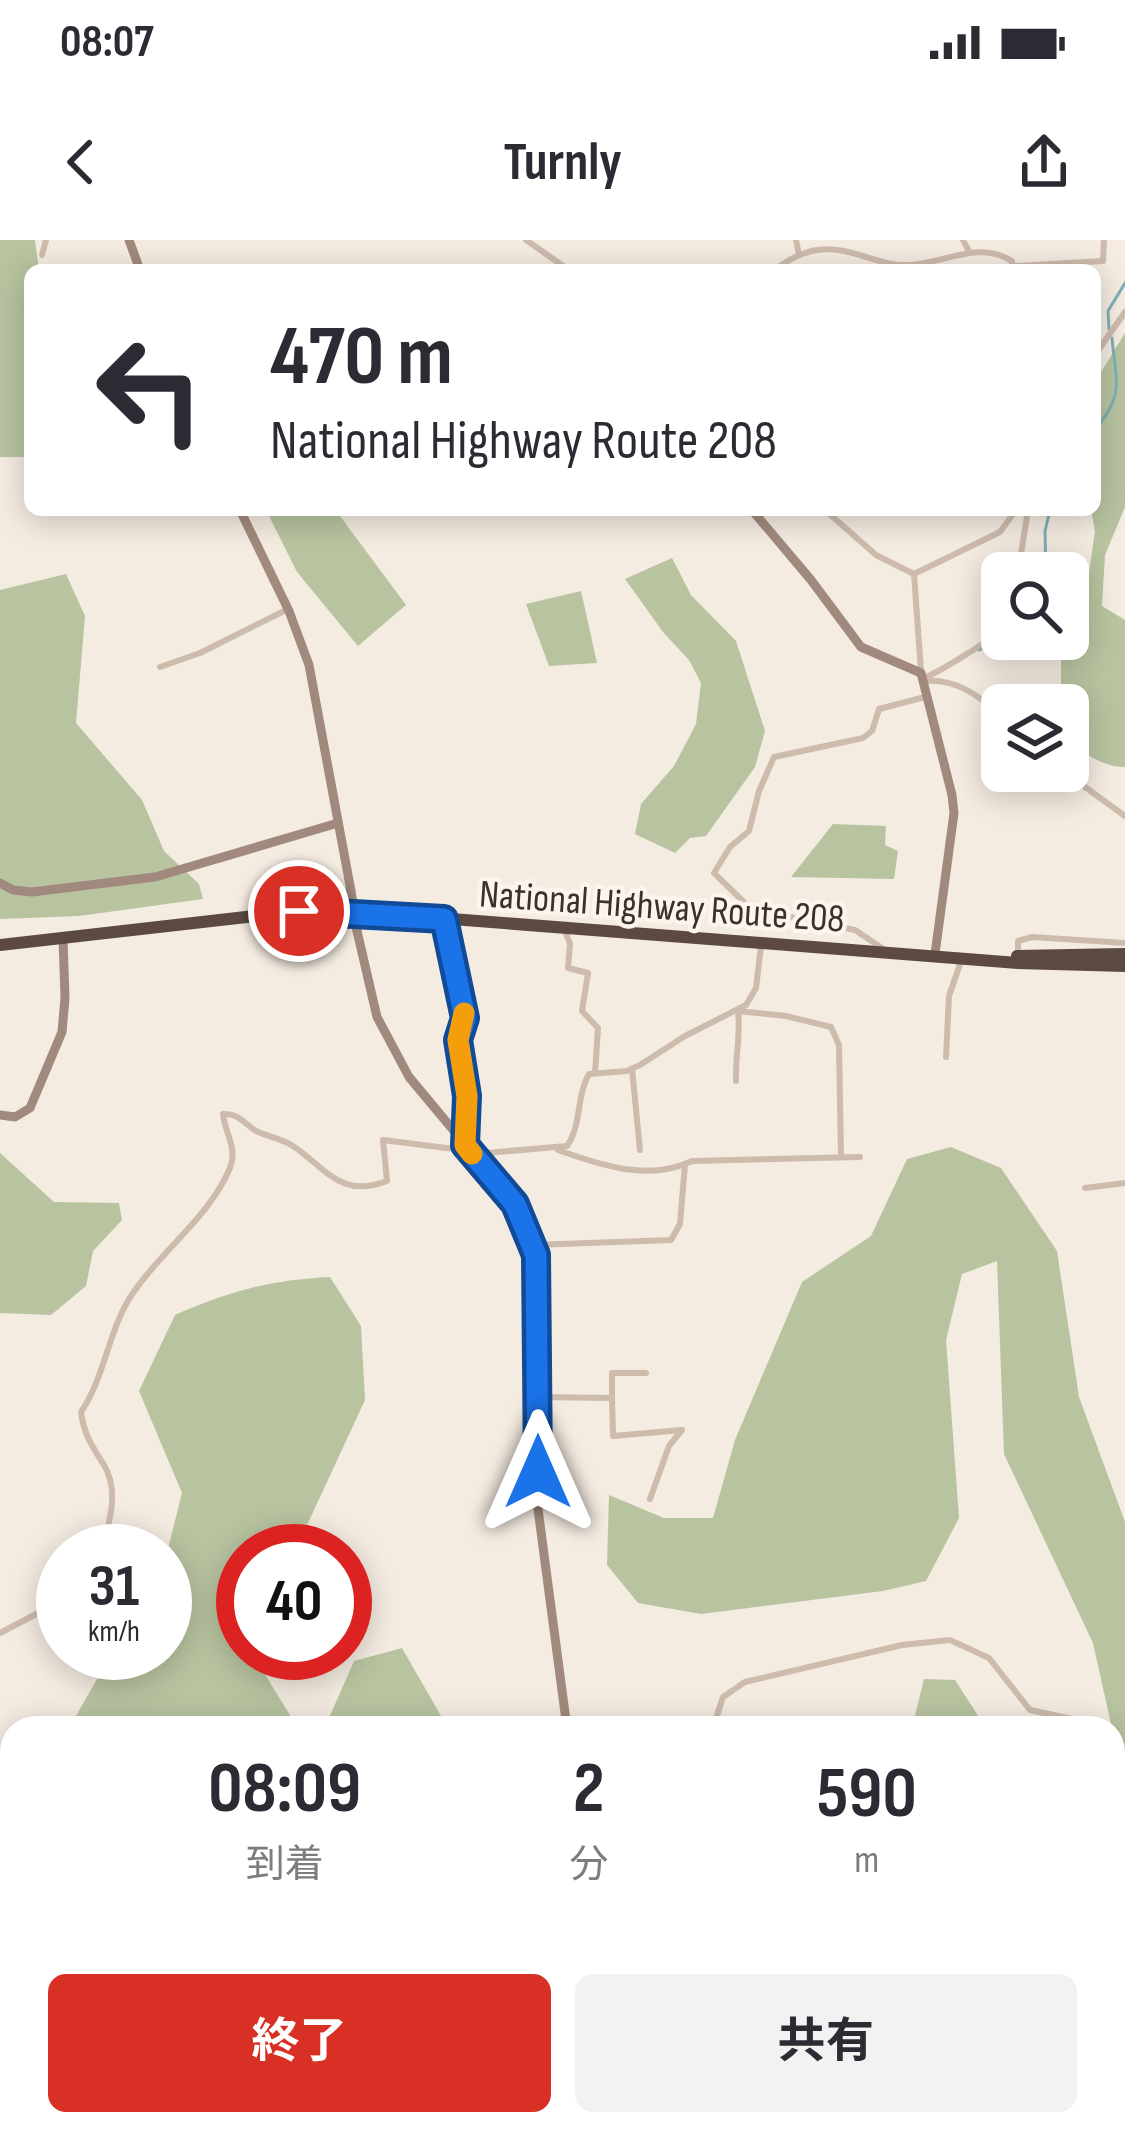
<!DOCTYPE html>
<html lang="ja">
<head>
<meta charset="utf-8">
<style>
  body { margin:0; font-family:"Sofia Sans Condensed","Noto Sans JP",sans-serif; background:#f2f2f3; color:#2b2b33; height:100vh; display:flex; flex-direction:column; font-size:45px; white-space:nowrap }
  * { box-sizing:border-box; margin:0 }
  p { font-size:39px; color:#7c7c81 }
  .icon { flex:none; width:66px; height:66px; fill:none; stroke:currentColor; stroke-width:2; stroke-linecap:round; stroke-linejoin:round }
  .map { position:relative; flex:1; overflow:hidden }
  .sheet { position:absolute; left:0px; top:1476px; width:1125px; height:420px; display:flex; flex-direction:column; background:#fff; border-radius:36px 36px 0 0; box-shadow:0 6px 30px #0003 }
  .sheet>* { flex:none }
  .hud { position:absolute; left:24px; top:24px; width:1077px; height:252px; border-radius:18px; box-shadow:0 6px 30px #0003; background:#fff; color:#2b2b33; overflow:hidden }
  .tools { position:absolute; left:981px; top:312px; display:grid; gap:24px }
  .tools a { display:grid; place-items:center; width:108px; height:108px; border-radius:18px; background:#fff; box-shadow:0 6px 30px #0003; font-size:60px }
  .speed { position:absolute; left:36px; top:1284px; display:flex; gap:24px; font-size:60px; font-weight:700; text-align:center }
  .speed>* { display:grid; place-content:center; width:156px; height:156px; border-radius:50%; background:#fff; box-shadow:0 6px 30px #0003; line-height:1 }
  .speed small { font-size:30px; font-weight:400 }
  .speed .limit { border:18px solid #d22; background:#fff; color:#111 }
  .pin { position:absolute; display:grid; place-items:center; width:102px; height:102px; color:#fff; margin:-51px; border:6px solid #fff; border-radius:50%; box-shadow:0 3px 12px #0007 }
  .me { position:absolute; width:132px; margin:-66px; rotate:0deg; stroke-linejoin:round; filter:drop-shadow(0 0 9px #0008) }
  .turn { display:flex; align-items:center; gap:42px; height:252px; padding:0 48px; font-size:54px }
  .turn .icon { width:156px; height:156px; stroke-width:2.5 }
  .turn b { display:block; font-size:84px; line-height:102px }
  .eta { display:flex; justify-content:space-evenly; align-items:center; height:204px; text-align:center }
  .eta b { font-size:72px; font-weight:700; line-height:84px }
  .action { display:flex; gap:24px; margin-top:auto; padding:24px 48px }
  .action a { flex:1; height:138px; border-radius:18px; background:#d93025; color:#fff; font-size:48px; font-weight:700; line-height:138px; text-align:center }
  .action a+a { background:#f2f2f3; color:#2b2b33 }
  .status { display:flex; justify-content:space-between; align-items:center; height:84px; padding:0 60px; background:#fff; direction:ltr }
  .status svg { height:33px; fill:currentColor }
  header { display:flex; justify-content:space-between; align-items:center; height:156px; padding:0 48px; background:#fff; font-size:54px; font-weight:700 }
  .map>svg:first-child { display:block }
</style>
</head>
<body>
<div class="status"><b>08:07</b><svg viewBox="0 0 49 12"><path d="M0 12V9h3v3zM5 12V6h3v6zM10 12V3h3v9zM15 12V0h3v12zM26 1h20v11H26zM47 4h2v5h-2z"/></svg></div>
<header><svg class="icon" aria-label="back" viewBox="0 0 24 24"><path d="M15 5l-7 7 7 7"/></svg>Turnly<svg class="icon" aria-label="share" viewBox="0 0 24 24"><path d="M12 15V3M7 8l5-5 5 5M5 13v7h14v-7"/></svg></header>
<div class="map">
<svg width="1125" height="1896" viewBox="0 0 1125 1896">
  <rect width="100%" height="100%" fill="#f4ebe1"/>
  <g fill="#b8c4a0">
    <path d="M0 0H35L39 30H30V217H0Z"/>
    <path d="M1125 93V267L1105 315 1102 366 1125 380V527C1103 527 1086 514 1068 502V465H1061V399H1068V349L1086 354 1095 291 1091 270H1095V142Z"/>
    <path d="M266 270H331L340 276 406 365 358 406 297 332Z"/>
    <path d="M672 318 691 355 736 401 765 491 755 527 706 596 690 598 675 613 635 594 641 564 674 526 696 484 701 443 689 420 663 392 625 339Z"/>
    <path d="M66 334 85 376 76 483 142 560 164 611 199 644 203 659 79 676 0 679V350Z"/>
    <path d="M581 351 597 423 549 426 526 364Z"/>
    <path d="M833 584 886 586 885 605 898 611 894 639 791 637Z"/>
    <path d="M951 907 1001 928 1057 1011 1079 1157 1125 1282V1547L1093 1403 1004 1214 997 1021 962 1034 946 1100 959 1278 926 1341 883 1351 701 1374 638 1363 607 1325 609 1255 664 1278H713L735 1200 802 1042 871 996 907 919Z"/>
    <path d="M0 913 54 962 119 963 122 980 93 1011 86 1046 51 1075 0 1073Z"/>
    <path d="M330 1037 361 1086 365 1160 295 1311H243V1413H265L261 1428 293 1480 325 1487 354 1421 402 1408 448 1488H69L112 1413H165V1321L182 1253 139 1151 175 1075C230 1051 270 1040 330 1037Z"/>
    <path d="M924 1439 955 1440 986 1488H912Z"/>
  </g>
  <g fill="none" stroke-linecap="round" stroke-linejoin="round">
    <g stroke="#7fb0b2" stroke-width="3">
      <path d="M1109 89 1108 71 1125 43"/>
      <path d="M1095 190C1125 153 1116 143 1112 98"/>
      <path d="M1046 333 1045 291 1050 270"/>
      <path d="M979 410 1002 398"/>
    </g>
    <g stroke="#7fb0b2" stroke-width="15">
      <path d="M0 1649 12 1653"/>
      <path d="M512 1884 528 1896"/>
    </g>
    <g stroke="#cdbbac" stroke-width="6">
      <path d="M526 0 569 30"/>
      <path d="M796 0 799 15"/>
      <path d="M963 0 969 11"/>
      <path d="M42 15 46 0"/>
      <path d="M1014 26 1103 21 1104 0"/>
      <path d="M774 30C788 20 800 13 817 10 851 5 877 27 910 25 946 23 978 0 1012 21L1013 30"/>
      <path d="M1095 115 1125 72"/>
      <path d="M825 270 876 315 914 334 1000 292 1016 270"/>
      <path d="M1018 333 1028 270"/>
      <path d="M914 334 921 432"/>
      <path d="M160 427 200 413 288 369"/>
      <path d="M921 439C935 435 989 401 1002 390"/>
      <path d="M925 441C956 438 979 456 1002 476"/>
      <path d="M1063 531 1125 576"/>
      <path d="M444 679 465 778 458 800 467 856 465 901"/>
      <path d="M565 691 570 704 568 728 588 733 582 771 598 788 595 833"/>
      <path d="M882 708 855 690 751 669 714 633 730 607 749 591 759 551 774 517 863 498 872 491 879 469 925 457"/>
      <path d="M1018 716V701L1032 697 1125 703"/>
      <path d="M946 817 949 756 961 721"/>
      <path d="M632 829 640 910"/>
      <path d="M736 841C735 817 741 795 738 771L786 776 831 787 839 805 841 917"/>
      <path d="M558 910C600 925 649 942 692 921L860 917"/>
      <path d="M475 914 567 906C582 885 576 856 589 834L627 831 640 825 685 796 746 765 756 748 761 706"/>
      <path d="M1085 948 1125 943"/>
      <path d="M533 1005 671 1000 680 984 685 924"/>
      <path d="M537 1157 612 1158 613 1196 682 1190 669 1206 650 1259"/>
      <path d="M612 1158V1133H646"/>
      <path d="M101 1311C109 1284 120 1252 104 1225 92 1206 84 1195 81 1172 106 1135 108 1089 133 1053 162 1010 210 976 230 928 238 909 225 893 223 874 239 873 243 883 256 891 268 897 281 898 293 906 326 928 340 959 387 941L383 900 470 911"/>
      <path d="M0 1393 63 1360"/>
      <path d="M713 1488 723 1457 745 1442 902 1405 950 1400 989 1418 1030 1470 1091 1483 1095 1488"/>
      <path d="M1040 1488 1045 1475"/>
      <path d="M0 1597 12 1604"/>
      <path d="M1113 1743 1125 1739"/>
      <path d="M1113 1767 1125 1764"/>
      <path d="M1113 1839 1125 1841"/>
      <path d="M552 1884 567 1896"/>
      <path d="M1039 1884 1040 1896"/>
      <path d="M299 1896 304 1884"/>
      <path d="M836 1896 842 1884"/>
      <path d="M1028 1896V1884"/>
    </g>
    <g stroke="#a18a7d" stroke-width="9">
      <path d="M129 0 140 30"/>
      <path d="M240 270 289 371 309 425 351 651"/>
      <path d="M752 270 811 340 861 407 921 433 952 555 954 573 935 714"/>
      <path d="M0 643 13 650 32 652 155 637 338 583"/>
      <path d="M357 691 377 777 409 837 515 964 536 1015 538 1269 567 1488"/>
      <path d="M0 875 15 877 30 868 62 792 65 758 63 698"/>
      <path d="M0 1695 12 1701"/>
      <path d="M421 1884 436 1896"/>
      <path d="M734 1884 735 1896"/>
    </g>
    <g stroke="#5c4a42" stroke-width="12">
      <path d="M0 705 299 671 336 670 1018 723 1125 726"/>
      <path d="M1017 716 1125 714"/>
    </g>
    <g stroke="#3b302b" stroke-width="3" stroke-dasharray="3 9" stroke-linecap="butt">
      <path d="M0 1734 12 1741"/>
      <path d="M216 1884 234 1896"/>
    </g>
    <path stroke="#a18a7d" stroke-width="9" d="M351 651 357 691"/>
  </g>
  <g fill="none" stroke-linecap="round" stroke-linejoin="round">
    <g stroke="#114b97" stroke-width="30">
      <path id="route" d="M299 671 444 679 465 778 458 800 467 856 465 905 515 964 536 1015 538 1232"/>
    </g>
    <use href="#route" stroke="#1a73e8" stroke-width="21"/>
    <path stroke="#f59e0b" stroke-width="21" d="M464 773 458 800 467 856 465 905 472 914"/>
  </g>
  <g text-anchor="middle" stroke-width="9" stroke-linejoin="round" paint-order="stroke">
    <g font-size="39" fill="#3b302b" stroke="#fbf5ee">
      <text transform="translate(662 665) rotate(4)" y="14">National Highway Route 208</text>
    </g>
  </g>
</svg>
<div class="tools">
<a><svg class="icon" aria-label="search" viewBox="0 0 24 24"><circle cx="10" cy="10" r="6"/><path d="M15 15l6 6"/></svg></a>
<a><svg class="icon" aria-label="layers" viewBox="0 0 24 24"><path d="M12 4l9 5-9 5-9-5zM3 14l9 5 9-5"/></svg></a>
</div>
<div class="speed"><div>31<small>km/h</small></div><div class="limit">40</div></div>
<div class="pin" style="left:299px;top:671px;background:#d93025"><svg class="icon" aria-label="arrive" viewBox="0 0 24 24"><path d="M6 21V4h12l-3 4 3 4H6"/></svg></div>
<svg class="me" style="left:538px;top:1232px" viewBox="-20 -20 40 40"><path d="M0-17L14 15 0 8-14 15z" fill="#1a73e8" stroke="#fff" stroke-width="4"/></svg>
<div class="hud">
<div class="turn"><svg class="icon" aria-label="left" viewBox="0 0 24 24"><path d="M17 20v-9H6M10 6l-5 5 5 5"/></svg><div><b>470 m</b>National Highway Route 208</div></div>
</div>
<section class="sheet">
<div class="eta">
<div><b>08:09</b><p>到着</p></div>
<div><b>2</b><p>分</p></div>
<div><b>590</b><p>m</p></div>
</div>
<div class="action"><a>終了</a><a>共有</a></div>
</section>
</div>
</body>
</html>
